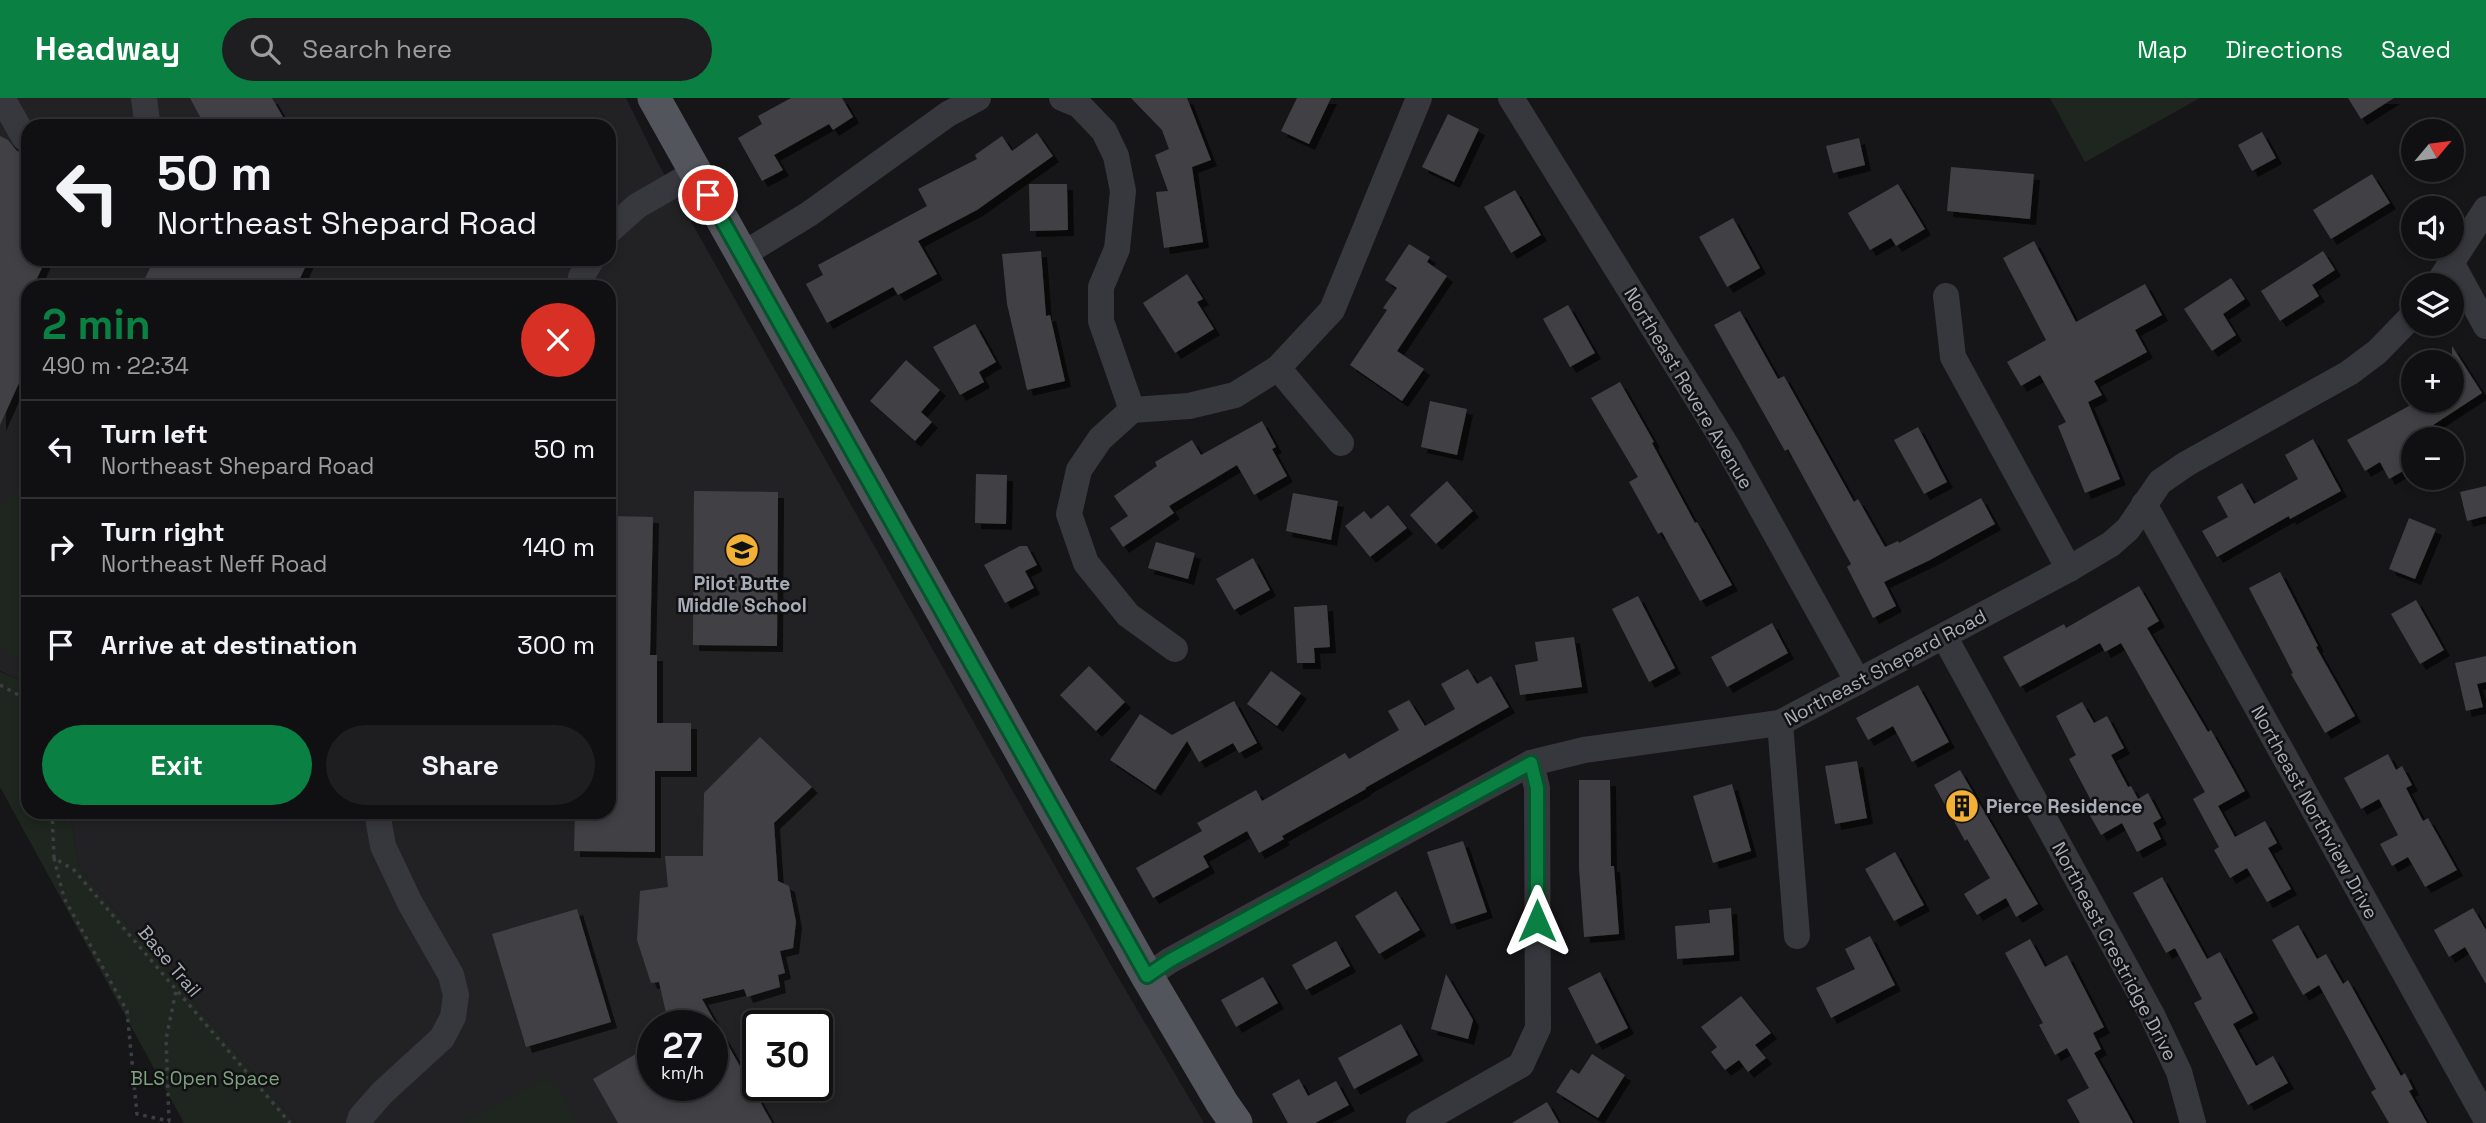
<!DOCTYPE html>
<html lang="en">
<head>
<meta charset="utf-8">
<style>
  body { margin:0; font-family:"Space Grotesk",sans-serif; background:#1e1e20; color:#f1f3f6; height:100vh; display:flex; flex-direction:column; font-size:26px; white-space:nowrap }
  * { box-sizing:border-box; margin:0 }
  p { font-size:23px; color:#9c9d9f }
  .icon { flex:none; width:38px; height:38px; fill:none; stroke:currentColor; stroke-width:2; stroke-linecap:round; stroke-linejoin:round }
  .map { position:relative; flex:1; overflow:hidden }
  .drawer { position:absolute; left:21px; top:182px; width:595px; height:539px; display:flex; flex-direction:column; background:#101012; border-radius:21px; box-shadow:0 4px 10px #0003,0 0 0 2px #303032 }
  .drawer>* { flex:none }
  .top-card { position:absolute; left:21px; top:21px; width:595px; height:147px; border-radius:21px; box-shadow:0 4px 10px #0003,0 0 0 2px #303032; background:#101012; color:#f1f3f6; overflow:hidden }
  .needle { width:46px; rotate:61deg }
  .buttons { position:absolute; left:2401px; top:21px; display:grid; gap:14px }
  .buttons a { display:grid; place-items:center; width:63px; height:63px; border-radius:50%; background:#101012; box-shadow:0 4px 10px #0003,0 0 0 2px #303032; font-size:35px }
  .speed { position:absolute; left:637px; top:912px; display:flex; gap:14px; font-size:35px; font-weight:700; text-align:center }
  .speed>* { display:grid; place-content:center; width:91px; height:91px; border-radius:50%; background:#101012; box-shadow:0 4px 10px #0003,0 0 0 2px #303032; line-height:1 }
  .speed small { font-size:18px; font-weight:400 }
  .speed .limit { border:4px solid #111; border-radius:10px; background:#fff; color:#111 }
  .pin { position:absolute; display:grid; place-items:center; width:60px; height:60px; color:#fff; margin:-30px; border:4px solid #fff; border-radius:50%; box-shadow:0 2px 7px #0007 }
  .me { position:absolute; width:77px; margin:-38px; rotate:0deg; stroke-linejoin:round; filter:drop-shadow(0 0 5px #0008) }
  .turn { display:flex; align-items:center; gap:24px; height:147px; padding:0 21px; font-size:32px }
  .turn .icon { width:91px; height:91px; stroke-width:2.5 }
  .turn b { display:block; font-size:49px; line-height:60px }
  .round { display:grid; place-items:center; flex:none; width:74px; height:74px; border-radius:37px; background:#1e1e20 }
  .summary { display:flex; align-items:center; justify-content:space-between; height:119px; padding:0 21px }
  h1 { font-size:42px; font-weight:700; line-height:52px; color:#0b8043 }
  .primary-button { display:flex; gap:14px; margin-top:auto; padding:14px 21px }
  .primary-button a { flex:1; height:80px; border-radius:42px; background:#0b8043; color:#fff; font-size:28px; font-weight:700; line-height:80px; text-align:center }
  .primary-button a+a { background:#1e1e20; color:#f1f3f6 }
  ul { padding:0; list-style:none }
  li { display:flex; align-items:center; gap:21px; height:98px; padding:0 21px; border-top:2px solid #303032 }
  li div { flex:1 }
  li b { display:block; font-size:26px }
  li em { font-style:normal }
  header { display:flex; align-items:center; gap:42px; box-sizing:border-box; height:98px; padding:0 35px; background:#0b8043; color:#fff }
  header strong { font-size:33px }
  nav { display:flex; gap:38px; margin-inline-start:auto; font-size:24px }
  .search { width:490px; height:63px; background:#1e1e20; display:flex; align-items:center; gap:18px; box-sizing:border-box; padding:0 24px; border-radius:38px; color:#9c9d9f; font-size:26px }
  .map>svg:first-child { display:block }
</style>
</head>
<body>
<header>
<strong>Headway</strong>
<div class="search"><svg class="icon" aria-label="search" viewBox="0 0 24 24"><circle cx="10" cy="10" r="6"/><path d="M15 15l6 6"/></svg>Search here</div>
<nav><a>Map</a><a>Directions</a><a>Saved</a></nav>
</header>
<div class="map">
<svg width="2486" height="1025" viewBox="0 0 2486 1025">
  <defs>
    <filter id="shadow"><feDropShadow dx="6" dy="6" stdDeviation="0" flood-color="#0009"/></filter>
  </defs>
  <rect width="100%" height="100%" fill="#161618"/>
  <path fill="#222225" fill-rule="evenodd" d="M0 0H626L658 65 1112 869 1204 1025H296L79 770 70 714H609V189H28V585L0 573ZM28 28H609V161H28ZM653 928H712V987H653ZM758 928H817V987H758Z"/>
  <g fill="#1e261f">
    <path d="M2050 0H2200L2085 64Z"/>
    <path d="M17 393 28 402V542L15 560 0 549V408Z"/>
    <path d="M0 574 28 585V714H70L79 770 296 1025H184L0 689Z"/>
    <path d="M542 982 556 987 577 1025H464Z"/>
  </g>
  <g fill="#404145" filter="url(#shadow)">
    <path d="M190 0H272L288 28H205Z"/>
    <path d="M791 0H842L853 19 833 32 829 26 774 57 783 72 762 83 738 40 762 26 758 18Z"/>
    <path d="M1131 0H1187L1211 62 1192 69 1203 144 1164 150 1156 94 1168 93 1155 57 1169 51 1162 32Z"/>
    <path d="M1297 0H1331L1309 46 1281 33Z"/>
    <path d="M2348 0H2394L2361 21Z"/>
    <path d="M1448 16 1479 31 1454 84 1422 69Z"/>
    <path d="M2262 34 2276 60 2252 73 2238 47Z"/>
    <path d="M1037 35 1053 58 977 112 918 143 937 176 898 197 893 189 827 225 806 186 823 177 818 167 927 108 918 91 977 61 975 57 1002 38 1012 53Z"/>
    <path d="M0 38 8 42 17 53 28 57V161H46L33 189H28V265L0 327Z"/>
    <path d="M1859 40 1865 67 1833 75 1826 48Z"/>
    <path d="M1951 69 2034 76 2030 121 1947 113Z"/>
    <path d="M2372 76 2390 105 2331 141 2313 112Z"/>
    <path d="M1029 86H1067L1068 132 1030 133Z"/>
    <path d="M1898 86 1925 131 1896 148 1891 140 1870 152 1848 115Z"/>
    <path d="M1515 92 1541 137 1511 155 1484 109Z"/>
    <path d="M1733 120 1760 170 1727 189 1699 139Z"/>
    <path d="M2034 143 2076 224 2145 186 2162 217 2135 232 2147 254 2094 283 2102 297 2088 304 2120 381 2085 395 2058 328 2066 324 2040 277 2021 288 2007 264 2046 242 2003 160Z"/>
    <path d="M1409 146 1430 159 1427 164 1447 178 1397 253 1424 271 1402 303 1350 267 1387 212 1383 210 1397 190 1385 182Z"/>
    <path d="M1041 153 1046 218 1050 217 1065 283 1027 292 1007 206 1002 156Z"/>
    <path d="M2323 153 2335 172 2312 187 2319 198 2280 223 2261 193Z"/>
    <path d="M154 161H309L296 189H141Z"/>
    <path d="M1187 176 1203 201 1197 204 1214 231 1175 255 1143 205Z"/>
    <path d="M2231 180 2245 201 2223 216 2236 237 2212 253 2184 211Z"/>
    <path d="M1568 207 1595 255 1570 269 1543 221Z"/>
    <path d="M1740 213 1778 281 1784 278 1854 404 1858 401 1885 449 1898 443 1899 445 1981 400 1995 426 1930 462 1884 484 1896 508 1873 520 1847 469 1851 466 1788 351 1785 353 1714 227Z"/>
    <path d="M975 226 996 264 979 274 984 284 960 297 933 249Z"/>
    <path d="M2452 248 2482 295 2421 335 2423 339 2413 341V345L2402 351 2412 368 2389 381 2380 364 2365 373 2347 342 2418 303H2452Z"/>
    <path d="M906 262 940 292 921 314 932 324 915 343 870 303Z"/>
    <path d="M1620 284 1654 344 1652 345 1695 425 1697 424 1732 487 1700 503 1662 434 1658 436 1629 384 1638 379 1591 300Z"/>
    <path d="M1430 303 1467 311 1457 357 1421 349Z"/>
    <path d="M1262 323 1276 349 1272 351 1287 378 1254 397 1237 367 1169 408 1174 415 1123 449 1110 430 1128 418 1114 398 1157 368 1155 364 1192 342 1201 357Z"/>
    <path d="M1918 329 1947 384 1924 396 1894 342Z"/>
    <path d="M2313 341 2341 393 2290 421 2289 418 2217 459 2202 433 2228 419 2217 399 2242 385 2254 406 2298 381 2285 357Z"/>
    <path d="M976 376 1007 377 1006 426 975 425Z"/>
    <path d="M1447 383 1473 413 1436 446 1410 417Z"/>
    <path d="M2486 388V418L2467 423 2460 394Z"/>
    <path d="M694 393 778 394 777 548 693 547Z"/>
    <path d="M1293 395 1338 403 1331 442 1286 433Z"/>
    <path d="M1388 407 1407 430 1370 459 1345 428 1364 413 1371 421Z"/>
    <path d="M609 418 653 419 650 557H657V625H691V673H655V754L574 753 575 714H609Z"/>
    <path d="M2409 420 2436 431 2415 481 2389 471Z"/>
    <path d="M1156 444 1195 455 1188 481 1148 470Z"/>
    <path d="M1020 448H1027L1037 467 1025 473 1034 490 1005 505 984 467Z"/>
    <path d="M1253 460 1270 492 1234 512 1216 481Z"/>
    <path d="M2280 474 2318 548 2316 549 2355 618 2325 635 2291 576 2293 575 2249 490Z"/>
    <path d="M2139 488 2159 523 2147 530 2208 634 2211 632 2245 693 2218 708 2235 739 2265 723 2277 745 2268 750 2291 791 2267 804 2247 770 2230 780 2214 752 2219 749 2193 701 2205 694 2121 545 2105 554 2100 545 2020 589 2003 559 2064 526 2066 530Z"/>
    <path d="M1638 498 1675 570 1649 584 1612 511Z"/>
    <path d="M2416 502 2444 552 2420 566 2391 516Z"/>
    <path d="M1327 507 1330 549 1314 550 1315 565H1297L1294 509Z"/>
    <path d="M1772 525 1788 555 1727 589 1711 559Z"/>
    <path d="M1574 539 1582 589 1520 597 1515 567 1538 563 1535 544Z"/>
    <path d="M2486 558V584L2477 586 2483 609 2466 613 2455 565Z"/>
    <path d="M1089 568 1125 604 1096 633 1060 597Z"/>
    <path d="M1468 571 1477 586 1491 578 1509 609 1365 690 1366 691 1282 738 1284 741 1259 755 1247 733 1203 758 1209 769 1153 800 1136 770 1202 733 1197 725 1256 692 1262 703 1345 655 1349 661 1399 632 1388 613 1409 602 1425 628 1455 611 1441 586Z"/>
    <path d="M1271 573 1301 595 1277 628 1247 606Z"/>
    <path d="M1918 587 1949 644 1912 664 1893 628 1868 642 1856 620Z"/>
    <path d="M1234 603 1257 645 1239 655 1233 645 1199 664 1187 643 1155 692 1110 662 1140 616 1172 637Z"/>
    <path d="M2082 604 2094 625 2107 618 2124 650 2111 657 2128 689 2131 688 2138 701 2148 695 2161 720 2153 725 2161 741 2137 754 2122 725 2101 737 2087 712 2094 708 2069 661 2076 657 2056 618Z"/>
    <path d="M760 639 812 689 774 725 778 783 789 788 796 824 793 850 780 853 785 875 778 877 780 889 747 899 744 891 702 901 772 1025H618L593 981 653 946V987H712V928H669L659 884 651 885 637 842 640 793 668 789 665 758H703L704 695Z"/>
    <path d="M2388 656 2396 672 2402 668 2412 687 2406 690 2423 723 2428 720 2457 772 2425 789 2408 759 2392 768 2380 746 2398 737 2379 701 2361 711 2344 680Z"/>
    <path d="M1857 663 1867 720 1835 726 1825 668Z"/>
    <path d="M1960 672 2038 806 2016 819 2006 800 1977 817 1964 796 1990 780 1967 741 1965 743 1934 687Z"/>
    <path d="M1579 682H1610L1611 768H1614L1619 836 1584 839 1579 770Z"/>
    <path d="M1732 686 1751 753 1713 765 1693 698Z"/>
    <path d="M1463 743 1487 814 1451 826 1427 754Z"/>
    <path d="M1895 754 1924 807 1894 823 1865 771Z"/>
    <path d="M2162 779 2207 861 2220 854 2253 915 2233 926 2256 968 2273 958 2288 985 2248 1007 2194 905 2202 901 2175 850 2166 855 2133 795Z"/>
    <path d="M1396 793 1420 832 1379 856 1355 818Z"/>
    <path d="M1731 810 1734 857 1677 861 1675 828 1710 825 1709 812Z"/>
    <path d="M2473 810 2486 832V886L2465 849 2449 859 2434 832Z"/>
    <path d="M577 811 611 924 526 949 492 836Z"/>
    <path d="M2298 827 2317 861 2326 856 2343 886 2348 882 2401 978 2405 975 2413 991 2409 993 2427 1025H2389L2371 994 2376 991 2319 887 2303 897 2272 842Z"/>
    <path d="M1870 838 1895 887 1831 920 1816 890 1855 871 1845 851Z"/>
    <path d="M2030 841 2045 869 2067 857 2104 929 2093 935 2101 951 2094 955 2133 1025H2080L2067 1002 2089 990 2067 950 2055 957 2039 927 2043 925 2005 855Z"/>
    <path d="M1336 843 1350 868 1306 892 1292 867Z"/>
    <path d="M1600 874 1628 930 1596 946 1568 890Z"/>
    <path d="M1446 876 1473 922 1468 941 1431 931Z"/>
    <path d="M1263 879 1278 905 1236 929 1221 902Z"/>
    <path d="M1741 898 1771 935 1755 947 1766 960 1748 974 1739 962 1725 972 1711 954 1717 949 1701 929Z"/>
    <path d="M1401 926 1418 957 1354 991 1338 960Z"/>
    <path d="M1592 956 1625 977 1598 1020 1556 994 1571 971 1579 976Z"/>
    <path d="M1299 981 1308 998 1336 983 1349 1007 1315 1025H1288L1272 996Z"/>
    <path d="M1547 1004 1559 1025H1512Z"/>
  </g>
  <g fill="none" stroke-linecap="round" stroke-linejoin="round">
    <g stroke="#3d3f44" stroke-width="3.5" stroke-dasharray="3.5 5" stroke-linecap="butt">
      <path d="M0 587 28 602"/>
      <path d="M52 714 54 760 74 772 290 1025"/>
      <path d="M54 760 64 800 127 913 137 1016 169 1023 166 941 176 893"/>
    </g>
    <g stroke="#37383d" stroke-width="26">
      <path d="M2 0 24 39 28 41"/>
      <path d="M144 0 147 24 145 28"/>
      <path d="M1062 0 1079 7 1104 33 1116 58 1123 93 1117 151 1101 189V223L1132 312"/>
      <path d="M1511 0 1728 350 1858 584"/>
      <path d="M609 133 637 108 696 74"/>
      <path d="M742 157 809 116 948 16 978 0"/>
      <path d="M2452 166 2486 228"/>
      <path d="M2437 187 2486 111"/>
      <path d="M580 189 581 179 592 161"/>
      <path d="M1946 198 1953 259 2069 471"/>
      <path d="M1278 270 1341 345"/>
      <path d="M2144 406 2486 1021"/>
      <path d="M1944 538 2152 917 2179 974 2193 1025"/>
      <path d="M1175 551 1128 517 1086 465 1069 416 1079 372 1100 341 1132 312 1189 308 1235 297 1278 270 1332 212 1419 0"/>
      <path d="M1780 625 1797 838"/>
      <path d="M1147 878 1169 863 1531 665 1584 652 1780 625 2069 471 2111 446 2128 431 2160 384 2186 366 2349 275 2377 254 2413 217"/>
      <path d="M359 1025 361 1019 382 995 442 940 453 919 456 897 451 877 410 805 383 748 377 714"/>
      <path d="M1419 1025 1521 967 1538 930 1537 690 1531 665"/>
    </g>
    <path stroke="#53555c" stroke-width="33" d="M654 0 1147 878 1222 1005 1236 1025"/>
  </g>
  <g fill="none" stroke-linecap="round" stroke-linejoin="round">
    <g stroke="#07532c" stroke-width="18">
      <path id="route" d="M708 97 1147 878 1169 863 1531 665 1537 690V823"/>
    </g>
    <use href="#route" stroke="#0b8043" stroke-width="12"/>
  </g>
  <defs>
    <g id="school-disc" transform="scale(1.75)"><circle r="9.5" fill="#f2b134" stroke="#111113"/><path d="M0-5L7-2L0 1L-7-2ZM-4 1L0 2.5L4 1V4Q0 6-4 4Z" fill="#111"/></g>
    <g id="building-disc" transform="scale(1.75)"><circle r="9.5" fill="#f2b134" stroke="#111113"/><path d="M-4-6H4V6H1V3H-1V6H-4ZM-2.5-4.3h1.7v1.8h-1.7ZM.8-4.3h1.7v1.8H.8ZM-2.5-1h1.7V.8h-1.7ZM.8-1h1.7V.8H.8Z" fill="#111"/></g>
  </defs>
  <g fill-rule="evenodd">
    <use href="#school-disc" x="742" y="452"/>
    <use href="#building-disc" x="1962" y="708"/>
  </g>
  <g text-anchor="middle" stroke-width="5" stroke-linejoin="round" paint-order="stroke">
    <g font-size="19" fill="#a8adb8" stroke="#111113">
      <text transform="translate(1689 290) rotate(59)" y="7">Northeast Revere Avenue</text>
      <text transform="translate(1885 569) rotate(-28)" y="7">Northeast Shepard Road</text>
      <text transform="translate(2315 714) rotate(61)" y="7">Northeast Northview Drive</text>
      <text transform="translate(2115 853) rotate(62)" y="7">Northeast Crestridge Drive</text>
      <text transform="translate(170 863) rotate(50)" y="7">Base Trail</text>
    </g>
    <g font-size="19" font-weight="bold" fill="#a8adb8" stroke="#111113">
      <text x="742" y="492">Pilot Butte<tspan x="742" dy="22">Middle School</tspan></text>
      <text x="1986" y="715" text-anchor="start">Pierce Residence</text>
    </g>
    <g font-size="19" fill="#7fa381" stroke="#111113">
      <text x="205" y="987">BLS Open Space</text>
    </g>
  </g>
</svg>
<div class="buttons">
<a><svg class="needle" viewBox="-14 -14 28 28"><path d="M0-13l5 13h-10z" fill="#e53935"/><path d="M0 13l5-13h-10z" fill="#9c9d9f"/></svg></a>
<a><svg class="icon" aria-label="sound" viewBox="0 0 24 24"><path d="M4 9h4l5-4v14l-5-4H4zM17 9q2 3 0 6"/></svg></a>
<a><svg class="icon" aria-label="layers" viewBox="0 0 24 24"><path d="M12 4l9 5-9 5-9-5zM3 14l9 5 9-5"/></svg></a>
<a>+</a>
<a>−</a>
</div>
<div class="speed"><div>27<small>km/h</small></div><div class="limit">30</div></div>
<div class="pin" style="left:708px;top:97px;background:#d93025"><svg class="icon" aria-label="arrive" viewBox="0 0 24 24"><path d="M6 21V4h12l-3 4 3 4H6"/></svg></div>
<svg class="me" style="left:1537px;top:823px" viewBox="-20 -20 40 40"><path d="M0-17L14 15 0 8-14 15z" fill="#0b8043" stroke="#fff" stroke-width="4"/></svg>
<div class="top-card">
<div class="turn"><svg class="icon" aria-label="left" viewBox="0 0 24 24"><path d="M17 20v-9H6M10 6l-5 5 5 5"/></svg><div><b>50 m</b>Northeast Shepard Road</div></div>
</div>
<section class="drawer">
<div class="summary"><div><h1>2 min</h1><p>490 m · 22:34</p></div><a class="round" style="background:#d93025;color:#fff"><svg class="icon" aria-label="close" viewBox="0 0 24 24"><path d="M6 6l12 12M18 6L6 18"/></svg></a></div>
<ul>
<li><svg class="icon" aria-label="left" viewBox="0 0 24 24"><path d="M17 20v-9H6M10 6l-5 5 5 5"/></svg><div><b>Turn left</b><p>Northeast Shepard Road</p></div><em>50 m</em></li>
<li><svg class="icon" aria-label="right" viewBox="0 0 24 24"><path d="M7 20v-9h11M14 6l5 5-5 5"/></svg><div><b>Turn right</b><p>Northeast Neff Road</p></div><em>140 m</em></li>
<li><svg class="icon" aria-label="arrive" viewBox="0 0 24 24"><path d="M6 21V4h12l-3 4 3 4H6"/></svg><div><b>Arrive at destination</b></div><em>300 m</em></li>
</ul>
<div class="primary-button"><a>Exit</a><a>Share</a></div>
</section>
</div>
</body>
</html>
